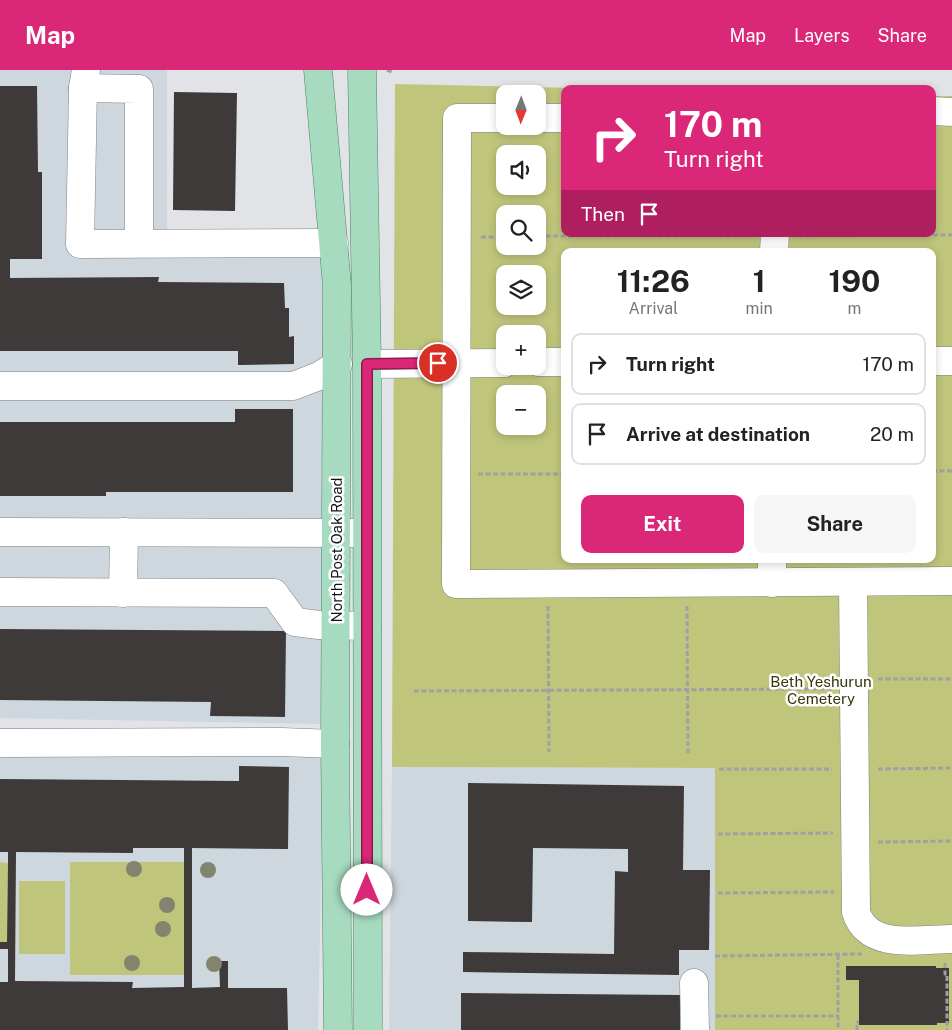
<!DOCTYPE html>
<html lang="en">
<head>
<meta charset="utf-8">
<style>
  body { margin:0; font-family:"Public Sans",sans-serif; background:#f6f6f6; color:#222; height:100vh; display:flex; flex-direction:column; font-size:19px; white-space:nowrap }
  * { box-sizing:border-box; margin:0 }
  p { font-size:16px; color:#767676 }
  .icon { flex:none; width:28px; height:28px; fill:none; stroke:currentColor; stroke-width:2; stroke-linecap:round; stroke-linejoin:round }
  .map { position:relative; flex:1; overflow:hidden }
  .details { position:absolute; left:561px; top:178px; width:375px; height:315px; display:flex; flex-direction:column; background:#fff; border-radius:10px; box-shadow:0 2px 8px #0003 }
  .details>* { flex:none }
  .top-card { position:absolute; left:561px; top:15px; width:375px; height:152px; border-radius:10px; box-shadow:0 2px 8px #0003; background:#db2777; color:#fff; overflow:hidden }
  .needle { width:32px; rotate:181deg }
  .buttons { position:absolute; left:496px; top:15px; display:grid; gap:10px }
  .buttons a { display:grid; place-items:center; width:50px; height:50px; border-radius:10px; background:#fff; box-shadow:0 2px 8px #0003; font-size:25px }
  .pin { position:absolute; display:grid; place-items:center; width:42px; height:42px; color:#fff; margin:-21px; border:2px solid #fff; border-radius:50%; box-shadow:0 1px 5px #0007 }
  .me { position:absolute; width:55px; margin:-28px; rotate:0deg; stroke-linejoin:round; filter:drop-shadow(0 0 4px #0008) }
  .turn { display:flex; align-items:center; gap:18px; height:105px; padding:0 20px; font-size:22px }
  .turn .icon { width:65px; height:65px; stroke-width:2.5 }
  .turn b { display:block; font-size:35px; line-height:42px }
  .then { display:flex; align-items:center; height:48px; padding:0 20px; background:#0003; gap:10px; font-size:19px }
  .eta { display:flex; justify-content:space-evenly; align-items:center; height:85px; text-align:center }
  .eta b { font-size:30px; font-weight:700; line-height:35px }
  .button { display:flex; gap:10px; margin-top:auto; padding:10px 20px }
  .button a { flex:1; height:58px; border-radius:10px; background:#db2777; color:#fff; font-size:20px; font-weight:700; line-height:58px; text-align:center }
  .button a+a { background:#f6f6f6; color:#222 }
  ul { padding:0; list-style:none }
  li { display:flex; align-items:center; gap:15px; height:62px; margin:0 10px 8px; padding:0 10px; border:2px solid #e0e0e0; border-radius:10px }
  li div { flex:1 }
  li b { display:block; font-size:19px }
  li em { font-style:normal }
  header { display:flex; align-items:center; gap:30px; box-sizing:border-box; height:70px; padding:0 25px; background:#db2777; color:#fff }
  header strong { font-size:24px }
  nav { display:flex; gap:28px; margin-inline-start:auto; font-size:18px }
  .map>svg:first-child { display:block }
</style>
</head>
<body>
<header>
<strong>Map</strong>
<nav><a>Map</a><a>Layers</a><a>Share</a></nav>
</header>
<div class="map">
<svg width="952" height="960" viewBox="0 0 952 960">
  <rect width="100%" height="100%" fill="#e1e3e6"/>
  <g fill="#ced7de">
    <path d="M0 0H167V162L321 160 323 207 321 654 0 648Z"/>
    <path d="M0 658 324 662 318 960H0Z"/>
    <path d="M392 697 715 698V960H389Z"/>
  </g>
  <g fill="#c0c57c" fill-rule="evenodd">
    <path d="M395 14 618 19H565V164H932L933 26H952V960H715V698L392 697ZM505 24H538V56H505ZM505 84H538V116H505ZM505 144H538V176H505ZM565 181H932V489H565ZM505 204H538V236H505ZM505 264H538V296H505ZM505 324H538V356H505Z"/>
    <path d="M0 792 8 793 7 872H0Z"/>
    <rect x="70" y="792" width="114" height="113"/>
    <rect x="19" y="811" width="46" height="73"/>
  </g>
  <g fill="#3d3a39" fill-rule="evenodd">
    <path d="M0 16H37L38 102H42V189H10V208L159 207 158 212 284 213 285 238H289V267L294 266V294L238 295V281H0Z"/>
    <path d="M174 22 237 23 235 141 173 140Z"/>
    <path d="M235 339H293V422H106V426H0V352H235Z"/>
    <path d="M0 559 286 561 285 647 210 646 211 632 0 630Z"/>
    <path d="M239 696 289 697 288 779 192 778V918L220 917 219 891H228V918H287L288 960H0V912H8V879H0V872H7L8 793V782H0V709L239 711ZM133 778H184V917L132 918 133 912 15 911 16 782 133 783Z"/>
    <path d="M468 713 684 716 683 800H710L709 880H679V905L463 902V882L614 884 615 801 628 802V779L533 778 532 852 468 851Z"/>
    <path d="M846 896H936V898H949V953H937V955H859V910H846Z"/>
    <path d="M461 923 680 925V960H461Z"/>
  </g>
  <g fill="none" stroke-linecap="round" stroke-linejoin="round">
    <g stroke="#7e8183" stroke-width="29">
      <g id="minor">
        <path d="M86 0 83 18 80 174 334 173"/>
        <path d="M83 18 139 19V173"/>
        <path d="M932 41 952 42"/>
        <path d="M505 48H457L456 514 952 511"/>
        <path d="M538 48H565"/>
        <path d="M774 181 775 164"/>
        <path d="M932 291H952"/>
        <path d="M538 292H565"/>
        <path d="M367 294 505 293"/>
        <path d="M0 316H293L319 306 338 294"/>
        <path d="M0 462 366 463"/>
        <path d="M853 512 856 842C868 881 920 869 952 869"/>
        <path d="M772 513V489"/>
        <path d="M0 522 274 523 295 552 319 555 367 556"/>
        <path d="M123 523 124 462"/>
        <path d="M0 673 282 672 335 674"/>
        <path d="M694 913 695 960"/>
      </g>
    </g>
    <g stroke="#4b8467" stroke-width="29">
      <g id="major">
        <path d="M318 0 337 216 335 674 338 960"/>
        <path d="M362 0 367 294 368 960"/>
      </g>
    </g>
    <g stroke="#9fa0a3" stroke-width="3" stroke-dasharray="5 2.5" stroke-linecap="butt">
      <path d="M387 0 392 2"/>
      <path d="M538 166H753"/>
      <path d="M798 166 952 165"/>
      <path d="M481 167H505"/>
      <path d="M932 401H952"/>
      <path d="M478 404H565"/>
      <path d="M548 536 549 682"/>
      <path d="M687 536 688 683"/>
      <path d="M878 609H952"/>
      <path d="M414 621 832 619"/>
      <path d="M719 699H832"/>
      <path d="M878 699 952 698"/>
      <path d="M718 764 833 763"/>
      <path d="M878 772 952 771"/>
      <path d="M718 823 834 822"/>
      <path d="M838 885V960"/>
      <path d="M715 886 862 884"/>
      <path d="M945 893V904H947V960"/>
      <path d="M716 946H838"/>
      <path d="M857 960V952H859"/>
    </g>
    <use href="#minor" stroke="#fff" stroke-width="28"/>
    <use href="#major" stroke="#a6dbc0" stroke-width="28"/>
  </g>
  <g fill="#82846e">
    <circle cx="134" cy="799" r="8"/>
    <circle cx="208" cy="800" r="8"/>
    <circle cx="167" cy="835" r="8"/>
    <circle cx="163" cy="859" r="8"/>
    <circle cx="132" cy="893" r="8"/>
    <circle cx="214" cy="894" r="8"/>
  </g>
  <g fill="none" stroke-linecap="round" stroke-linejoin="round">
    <g stroke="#8e194d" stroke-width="12">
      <path id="route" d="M367 820V294L438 293"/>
    </g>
    <use href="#route" stroke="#db2777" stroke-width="9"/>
  </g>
  <g text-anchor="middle" stroke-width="5" stroke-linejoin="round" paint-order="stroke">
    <g font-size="15" fill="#0f1011" stroke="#fff">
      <text transform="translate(337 480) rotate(-90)" y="5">North Post Oak Road</text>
    </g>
    <g font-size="15" fill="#34360c" stroke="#fff">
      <text x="821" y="617">Beth Yeshurun<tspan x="821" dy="17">Cemetery</tspan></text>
    </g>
  </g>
</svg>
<div class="buttons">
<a><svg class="needle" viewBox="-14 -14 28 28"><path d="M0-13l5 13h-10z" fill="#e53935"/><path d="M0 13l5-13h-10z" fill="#767676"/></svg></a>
<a><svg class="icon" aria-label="sound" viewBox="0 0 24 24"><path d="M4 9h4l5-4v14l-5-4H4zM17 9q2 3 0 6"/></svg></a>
<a><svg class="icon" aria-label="search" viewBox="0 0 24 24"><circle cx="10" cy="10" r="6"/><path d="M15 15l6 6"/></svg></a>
<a><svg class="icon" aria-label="layers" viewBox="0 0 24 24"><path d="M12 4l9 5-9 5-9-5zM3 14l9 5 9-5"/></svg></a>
<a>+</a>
<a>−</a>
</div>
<div class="pin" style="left:438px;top:293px;background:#d93025"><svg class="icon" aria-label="arrive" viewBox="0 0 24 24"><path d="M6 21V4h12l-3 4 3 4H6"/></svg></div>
<svg class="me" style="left:367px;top:820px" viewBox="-20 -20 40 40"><circle r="19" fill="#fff"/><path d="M0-13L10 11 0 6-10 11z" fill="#db2777"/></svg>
<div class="top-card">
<div class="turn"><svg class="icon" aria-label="right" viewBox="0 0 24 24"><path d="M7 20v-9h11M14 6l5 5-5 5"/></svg><div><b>170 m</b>Turn right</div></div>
<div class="then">Then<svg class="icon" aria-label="arrive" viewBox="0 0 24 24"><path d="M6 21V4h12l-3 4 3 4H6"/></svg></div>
</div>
<section class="details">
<div class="eta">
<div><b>11:26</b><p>Arrival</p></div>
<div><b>1</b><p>min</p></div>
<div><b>190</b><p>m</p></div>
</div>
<ul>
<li><svg class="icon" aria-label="right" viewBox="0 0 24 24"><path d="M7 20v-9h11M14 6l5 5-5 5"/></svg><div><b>Turn right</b></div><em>170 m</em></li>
<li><svg class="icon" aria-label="arrive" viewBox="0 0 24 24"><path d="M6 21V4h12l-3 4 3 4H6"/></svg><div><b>Arrive at destination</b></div><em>20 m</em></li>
</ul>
<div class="button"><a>Exit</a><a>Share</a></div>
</section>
</div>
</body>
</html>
